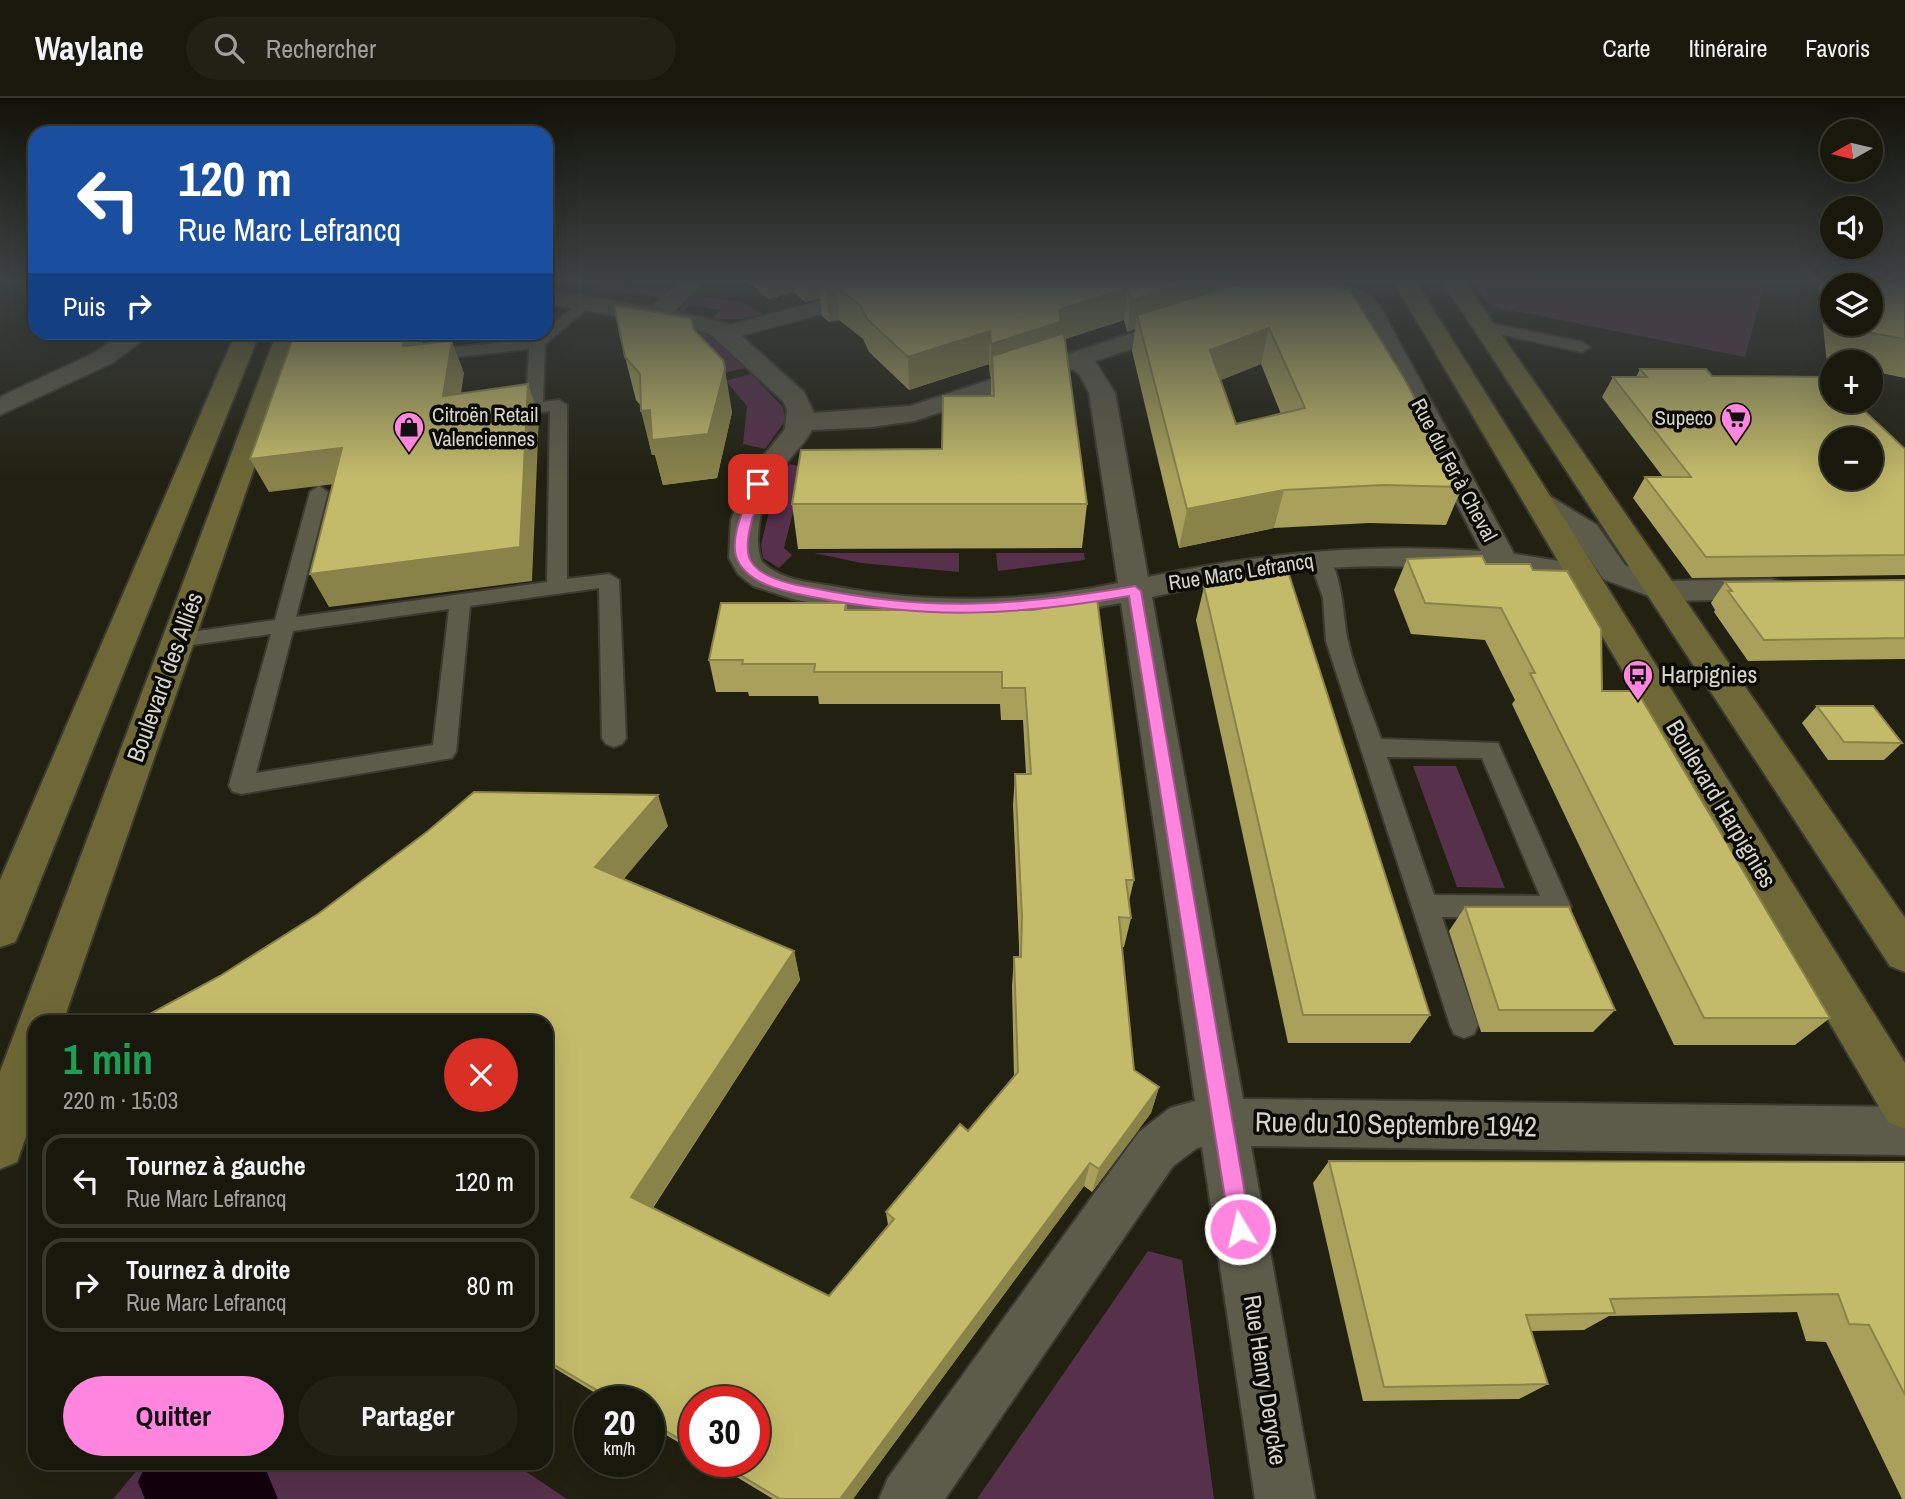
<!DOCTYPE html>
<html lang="fr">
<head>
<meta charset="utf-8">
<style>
  body { margin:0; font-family:"Archivo Narrow",sans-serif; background:#222116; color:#f1f3f6; height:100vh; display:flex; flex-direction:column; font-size:26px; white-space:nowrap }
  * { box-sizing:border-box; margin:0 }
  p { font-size:23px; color:#9fa09d }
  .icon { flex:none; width:38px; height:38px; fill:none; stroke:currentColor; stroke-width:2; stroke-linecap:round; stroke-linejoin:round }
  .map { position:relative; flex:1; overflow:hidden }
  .drawer { position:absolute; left:28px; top:917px; width:525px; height:455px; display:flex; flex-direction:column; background:#19180d; border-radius:21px; box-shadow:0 7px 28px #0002,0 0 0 2px #37372e }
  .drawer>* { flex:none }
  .hud { position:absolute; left:28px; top:28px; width:525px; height:214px; border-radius:21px; box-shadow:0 7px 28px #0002,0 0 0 2px #37372e; background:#1a4fa0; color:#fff; overflow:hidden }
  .needle { width:46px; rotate:262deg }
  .tools { position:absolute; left:1820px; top:21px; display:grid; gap:14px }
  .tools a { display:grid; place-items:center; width:63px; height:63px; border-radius:50%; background:#19180d; box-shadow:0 7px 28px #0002,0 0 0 2px #37372e; font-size:35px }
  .speed { position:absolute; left:574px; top:1288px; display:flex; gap:14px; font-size:35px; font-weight:700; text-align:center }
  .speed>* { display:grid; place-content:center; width:91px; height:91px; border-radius:50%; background:#19180d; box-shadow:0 7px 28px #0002,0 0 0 2px #37372e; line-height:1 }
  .speed small { font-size:18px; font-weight:400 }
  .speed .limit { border:10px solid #d22; background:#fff; color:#111 }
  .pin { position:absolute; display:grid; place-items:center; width:60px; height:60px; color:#fff; margin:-30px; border-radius:14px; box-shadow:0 4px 10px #0006 }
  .me { position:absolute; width:77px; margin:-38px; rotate:351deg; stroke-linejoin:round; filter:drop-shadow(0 0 5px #0008) }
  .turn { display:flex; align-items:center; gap:24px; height:147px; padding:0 35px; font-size:32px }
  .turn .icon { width:91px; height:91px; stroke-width:2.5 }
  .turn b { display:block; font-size:49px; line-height:60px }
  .then { display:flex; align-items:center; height:66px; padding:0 35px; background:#0003; gap:14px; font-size:26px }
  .round { display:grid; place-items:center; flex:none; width:74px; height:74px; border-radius:37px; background:#222116 }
  .headline { display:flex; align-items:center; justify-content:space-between; height:119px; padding:0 35px }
  h1 { font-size:42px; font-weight:700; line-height:52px; color:#1e9e55 }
  .button { display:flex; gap:14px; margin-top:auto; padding:14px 35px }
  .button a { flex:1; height:80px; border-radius:42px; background:#ff85df; color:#111; font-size:28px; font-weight:700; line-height:80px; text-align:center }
  .button a+a { background:#222116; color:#f1f3f6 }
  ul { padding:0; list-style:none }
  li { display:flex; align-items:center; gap:21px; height:94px; margin:0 14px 10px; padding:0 21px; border:4px solid #37372e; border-radius:21px }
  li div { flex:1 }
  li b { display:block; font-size:26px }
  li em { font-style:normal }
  header { display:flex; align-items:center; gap:42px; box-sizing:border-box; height:98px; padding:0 35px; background:#19180d; border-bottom:2px solid #37372e }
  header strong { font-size:33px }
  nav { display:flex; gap:38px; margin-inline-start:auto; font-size:24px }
  .search { width:490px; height:63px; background:#222116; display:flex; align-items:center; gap:18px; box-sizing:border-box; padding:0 24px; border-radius:38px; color:#9fa09d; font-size:26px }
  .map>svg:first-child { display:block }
</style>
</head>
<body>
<header>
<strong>Waylane</strong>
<div class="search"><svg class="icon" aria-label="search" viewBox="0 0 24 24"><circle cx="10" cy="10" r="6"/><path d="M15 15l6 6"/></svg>Rechercher</div>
<nav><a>Carte</a><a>Itinéraire</a><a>Favoris</a></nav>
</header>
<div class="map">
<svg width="1905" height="1401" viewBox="0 0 1905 1401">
  <rect width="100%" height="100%" fill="#212011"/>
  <g fill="#57304c">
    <path d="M566 184H608L669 194 662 200Z"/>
    <path d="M1474 184H1765L1745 259 1490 208Z"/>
    <path d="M688 196 740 204 763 216 742 221H712L721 212 690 207 681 215 679 206Z"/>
    <path d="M699 232 714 240 745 270 720 276 687 244Z"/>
    <path d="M751 276 783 309 785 323 765 351 743 346 747 308 726 283Z"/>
    <path d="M790 366 804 370 784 450 792 457 779 470 763 460 761 447 776 383Z"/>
    <path d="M814 455H959V474L861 465Z"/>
    <path d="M996 455H1084L1085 462 998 473Z"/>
    <path d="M1413 668H1456L1505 790 1457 789Z"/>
    <path d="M1148 1153 1182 1162 1214 1401H977Z"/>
    <path d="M143 1365H513L567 1401H113Z"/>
  </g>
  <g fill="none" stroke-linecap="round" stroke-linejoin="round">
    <path fill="#13000e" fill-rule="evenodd" d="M146 1365H263L278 1401H145L138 1384Z"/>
    <g stroke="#3c3a31" stroke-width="4">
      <g id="service">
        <path d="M585 201 592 205 590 208 545 246 543 304 559 302 567 307V481L609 476 619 482 626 640 622 646 614 649 606 646 602 640 599 490 470 508 456 654 452 660 241 696 232 693 229 687 271 536 178 549 170 547 167 542 170 537 275 522 310 394 319 388 328 394 296 519 547 484 550 313 534 315 526 310 529 251 439 261 431 256 439 251 533 241 540 234H546V230ZM449 511 433 647 256 675 293 533Z"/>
        <path d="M1485 224 1582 244 1590 249 1582 254 1480 232 1477 229Z"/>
        <path d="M1319 454C1343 460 1343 523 1348 543 1355 576 1370 609 1381 641L1498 645 1571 809 1567 817 1558 820 1442 819 1478 927 1474 936 1464 940 1454 936 1450 927 1326 543 1323 500 1309 460ZM1387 659 1482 660 1540 798 1434 797Z"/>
      </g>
    </g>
    <g stroke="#3c3a31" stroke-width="3">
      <path id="pedestrian" d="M889 184H923L920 189 726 242 718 240 714 235 718 230Z"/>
    </g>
    <g stroke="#3c3a31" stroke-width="4">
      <g id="minor">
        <path d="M679 184H702L675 213 728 226 804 294 814 315 910 308 1175 221H1191L1195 226 1191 231 1095 263 1115 295 1148 479C1262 455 1365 445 1481 453L1360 215 1332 198 1296 194 1293 189 1298 184C1329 184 1363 184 1382 212L1514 456 1592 468 1597 475 1592 482 1581 485C1484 470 1386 463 1288 473 1242 478 1197 489 1152 499L1243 1001 1905 1009V1057L1251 1048 1315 1401H1255L1202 1049 1197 1050 1173 1068 945 1401H879L888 1380 1139 1034 1170 1010 1195 1003 1121 505 1047 518 950 523 854 514 793 501 753 488 738 476 729 460 731 422 750 375 785 331 787 311 783 303 710 236 689 230 546 206V192L652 209ZM1073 271 1080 277 1089 295 1118 485C1022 505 927 506 832 488 808 484 781 482 762 464 752 440 762 401 776 380 786 362 802 350 812 332L872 329 914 323Z"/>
        <path d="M125 234H154L112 265 0 317V299L94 255Z"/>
        <path d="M1538 394 1548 397 1597 427 1625 467 1665 483 1771 481 1782 484 1787 491 1782 498 1771 501 1662 503 1603 481 1575 439 1528 409 1523 403 1528 397Z"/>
      </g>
    </g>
    <g stroke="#3c3a31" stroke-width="4">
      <g id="secondary">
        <path d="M1394 184H1416L1905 965V1031L1888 1024Z"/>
        <path d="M1443 184H1465L1905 820V874L1890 868Z"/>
        <path d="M236 234H260L21 831 15 844 0 849V782Z"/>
        <path d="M277 234H301L63 924H35V1013L17 1064 0 1071V974Z"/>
      </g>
    </g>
    <use href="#service" fill="#5d5b4a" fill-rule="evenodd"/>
    <use href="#pedestrian" fill="#5d5b4a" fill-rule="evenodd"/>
    <use href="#minor" fill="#5d5b4a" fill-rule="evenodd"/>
    <use href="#secondary" fill="#6d6835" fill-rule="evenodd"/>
  </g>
  <g fill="#a9a15b" fill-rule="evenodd">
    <path d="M748 184H1322L1462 389 1446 427 1369 425 1274 430 1179 450 1132 253 1135 231 1127 234 1124 222 1065 241 1087 406 1082 450 798 451 792 406 942 351 991 298V278L990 279 989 266 909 292 869 254 863 241 839 222 829 224 822 218 820 200 805 204 794 194 768 201ZM1261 266 1281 316 1236 326 1221 282Z"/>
    <path d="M1818 184H1905V280L1871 273V264H1832V266L1827 265ZM1832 187H1871V226H1832Z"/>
    <path d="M694 232 732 314 717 380 663 387 655 357H652L641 308 636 302 625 259Z"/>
    <path d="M1640 271 1712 278 1905 351V477L1692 480 1633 400 1645 379H1663L1602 299 1613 279H1636Z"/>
    <path d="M1407 461 1486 466 1602 593 1830 920 1795 947H1674L1512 606 1515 602 1485 542 1411 536 1394 492Z"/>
    <path d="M1905 482V561L1748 563 1714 514 1715 512 1711 505 1725 484Z"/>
    <path d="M1204 489 1430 917 1410 945H1288L1196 522Z"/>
    <path d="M846 505 847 512H1033L1134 782 1129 803 1131 820 1124 849H1122L1134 972 1159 989 1151 1015 1092 1094 1084 1088 853 1401H773L710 1363H754L695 1304V1354L649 1327V1304H610L546 1265V1226L551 1219 546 1216V924H135L668 728 623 781 794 853 800 882 653 1110 829 1198 888 1127 886 1114 968 1033 1014 978 1012 888 1014 859H1019V848L1013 707 1015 676H1026L1023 622H1001L1000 606H819L818 598H749L748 594H716L709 562Z"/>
    <path d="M1817 608 1902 645 1884 662H1828L1802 625Z"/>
    <path d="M1465 809 1615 912 1593 934H1481L1449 833Z"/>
    <path d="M1329 1063 1905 1064V1401H1902L1826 1244 1806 1243 1797 1214 1609 1218 1584 1232 1531 1233 1548 1286 1519 1301 1363 1303 1313 1085Z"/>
  </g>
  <g fill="#89834a">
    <path d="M766 184H793L794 194 768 201Z"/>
    <path d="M803 184H881L836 189 839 222 829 224 826 192 819 186 820 200 805 204Z"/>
    <path d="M1188 184H1214L1209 207 1137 217 1135 231 1127 234 1131 202Z"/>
    <path d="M1128 190 1124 222 1059 243 992 258 991 278 990 279 991 246 1059 212Z"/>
    <path d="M1269 230 1261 266 1203 289 1210 252Z"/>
    <path d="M990 233 989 266 909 292 908 259Z"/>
    <path d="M406 234H425L416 280 403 248Z"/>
    <path d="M452 243 464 275 456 330 443 298Z"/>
    <path d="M725 271 732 314 717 380 663 387 655 357H652L641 313 650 312Z"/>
    <path d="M528 286 539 318 532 483 329 509 310 476Z"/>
    <path d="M342 350 359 383 269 394 250 361Z"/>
    <path d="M1284 392 1274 430 1179 450 1187 411Z"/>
    <path d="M658 697 668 728 608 800 595 769Z"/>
    <path d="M794 853 800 882 645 1121 631 1099Z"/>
    <path d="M1159 989 1151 1015 1092 1094 1099 1071Z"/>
    <path d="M1090 1065 1084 1088 853 1401H840Z"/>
  </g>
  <g fill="#c4bb6a" stroke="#89834a" stroke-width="2" fill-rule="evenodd">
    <path d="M830 184H1188L1131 202 1128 190 1059 212 1061 224 991 246 990 233 908 259 867 221 861 208 836 189 826 192 819 186Z"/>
    <path d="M1243 184H1322L1350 192 1404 280 1462 389 1383 387 1284 392 1187 411 1137 217ZM1269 230 1305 310 1236 326 1210 252Z"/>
    <path d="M1842 184H1905V241L1849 231 1848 226H1871V187H1842Z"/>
    <path d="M614 207 691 220 694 232 723 262 725 271 708 336 652 342 650 312 641 313 640 276 625 259Z"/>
    <path d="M295 234H406L403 248 452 243 443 298 528 286 520 449 310 476 342 350 250 361Z"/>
    <path d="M1064 235 1087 406H792L801 352 942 351 943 298H994L992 258Z"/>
    <path d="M1640 271H1706L1712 278 1829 279 1832 282V303H1854L1905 351V457L1706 459 1645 379H1691L1613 279H1647ZM1832 341H1871V380H1832Z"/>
    <path d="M1482 458 1486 466H1530L1533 472 1567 473 1601 531 1602 593H1637L1830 920H1704L1530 575H1535L1501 510 1425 505 1407 461Z"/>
    <path d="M1285 464 1430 917H1303L1204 489Z"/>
    <path d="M1905 482V540L1764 542 1728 493H1732L1725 484Z"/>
    <path d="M1097 501 1134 782H1126L1131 820 1119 819 1134 972 1159 989 1099 1071 1090 1065 840 1401H780L717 1363H754V1304H695V1350L649 1323V1304H617L546 1262V1226L554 1214 546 1209V924H135L220 878 318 816 428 733 474 694 658 697 595 769 794 853 631 1099 829 1198 894 1121 886 1114 960 1026 968 1033 1018 974 1014 859H1021L1022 819 1015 676H1031L1025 590H1002V574H814L815 566H742L743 562H709L721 505H846L845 512H1033Z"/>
    <path d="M1817 608H1873L1902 645 1844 644Z"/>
    <path d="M1465 809H1569L1615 912H1499Z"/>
    <path d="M1329 1063 1905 1064V1297L1869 1227 1849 1226 1838 1196 1610 1201 1615 1215 1526 1217 1548 1286 1384 1289Z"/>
  </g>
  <linearGradient id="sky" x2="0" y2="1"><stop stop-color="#121209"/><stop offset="0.48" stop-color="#3d4243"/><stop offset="1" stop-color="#3d4243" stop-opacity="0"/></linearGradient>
  <rect width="1905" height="380" fill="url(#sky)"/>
  <path fill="#ff85df" stroke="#a65691" stroke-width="2" d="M758 383 764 386C758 406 743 438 749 459 756 480 794 487 813 490 929 514 1019 508 1135 488L1141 493 1251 1131 1248 1139 1240 1142 1233 1139 1230 1131 1129 498C1015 518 927 522 813 499 788 494 745 487 736 458 730 438 746 406 752 386Z"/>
  <defs>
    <g id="supermarket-pin" transform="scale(1.575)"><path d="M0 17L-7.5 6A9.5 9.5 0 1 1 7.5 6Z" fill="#ff85df" stroke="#0a0904"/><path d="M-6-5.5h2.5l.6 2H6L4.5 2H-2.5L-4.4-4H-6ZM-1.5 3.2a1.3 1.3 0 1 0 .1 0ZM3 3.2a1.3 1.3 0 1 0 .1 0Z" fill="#111"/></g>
    <g id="shop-pin" transform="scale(1.575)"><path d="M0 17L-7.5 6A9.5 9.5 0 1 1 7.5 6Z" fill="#ff85df" stroke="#0a0904"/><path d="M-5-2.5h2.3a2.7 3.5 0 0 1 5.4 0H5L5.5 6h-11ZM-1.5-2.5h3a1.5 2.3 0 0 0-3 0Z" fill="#111"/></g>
    <g id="bus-pin" transform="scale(1.575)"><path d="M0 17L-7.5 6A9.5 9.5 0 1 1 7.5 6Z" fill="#ff85df" stroke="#0a0904"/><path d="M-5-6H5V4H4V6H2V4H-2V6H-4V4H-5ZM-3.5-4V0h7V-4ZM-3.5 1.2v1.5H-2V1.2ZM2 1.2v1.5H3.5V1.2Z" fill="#111"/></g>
  </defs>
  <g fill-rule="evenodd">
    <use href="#supermarket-pin" x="1736" y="320"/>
    <use href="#shop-pin" x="409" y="329"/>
    <use href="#bus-pin" x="1638" y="577"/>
  </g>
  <g text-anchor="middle" stroke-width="7" stroke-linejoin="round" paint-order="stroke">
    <g font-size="21" fill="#d6d5cb" stroke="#0a0904" text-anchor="start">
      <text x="432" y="324">Citroën Retail<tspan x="432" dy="24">Valenciennes</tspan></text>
      <text x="1713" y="327" text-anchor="end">Supeco</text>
    </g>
    <g font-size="21" fill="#d6d5cb" stroke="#0a0904">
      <text transform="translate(1454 372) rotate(62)" y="7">Rue du Fer à Cheval</text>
      <text transform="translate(1241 474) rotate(-9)" y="7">Rue Marc Lefrancq</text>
    </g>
    <g font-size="24" fill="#d6d5cb" stroke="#0a0904" text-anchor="start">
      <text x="1661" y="585">Harpignies</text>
    </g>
    <g font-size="24" fill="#d6d5cb" stroke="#0a0904">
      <text transform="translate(165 579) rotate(-70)" y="8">Boulevard des Alliés</text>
      <text transform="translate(1721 706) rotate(59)" y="8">Boulevard Harpignies</text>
      <text transform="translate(1265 1282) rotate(81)" y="8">Rue Henry Derycke</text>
    </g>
    <g font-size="28" fill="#d6d5cb" stroke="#0a0904">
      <text transform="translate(1396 1026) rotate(1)" y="10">Rue du 10 Septembre 1942</text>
    </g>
  </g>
</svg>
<div class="tools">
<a><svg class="needle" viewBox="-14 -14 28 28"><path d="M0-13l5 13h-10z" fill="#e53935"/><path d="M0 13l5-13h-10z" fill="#9fa09d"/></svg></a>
<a><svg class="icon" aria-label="sound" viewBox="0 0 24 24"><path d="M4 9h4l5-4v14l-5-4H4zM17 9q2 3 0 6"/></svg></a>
<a><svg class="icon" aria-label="layers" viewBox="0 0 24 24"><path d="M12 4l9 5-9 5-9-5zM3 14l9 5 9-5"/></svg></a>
<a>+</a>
<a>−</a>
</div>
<div class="speed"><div>20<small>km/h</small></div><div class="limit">30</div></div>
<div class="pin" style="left:758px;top:386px;background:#d93025"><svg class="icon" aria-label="arrive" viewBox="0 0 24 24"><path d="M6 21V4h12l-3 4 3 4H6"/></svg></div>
<svg class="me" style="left:1240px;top:1131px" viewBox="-20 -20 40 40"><circle r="17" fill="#ff85df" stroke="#fff" stroke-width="3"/><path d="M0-11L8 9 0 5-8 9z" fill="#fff"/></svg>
<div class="hud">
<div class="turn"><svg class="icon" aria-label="left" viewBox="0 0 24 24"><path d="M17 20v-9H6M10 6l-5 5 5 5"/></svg><div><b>120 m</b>Rue Marc Lefrancq</div></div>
<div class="then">Puis<svg class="icon" aria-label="right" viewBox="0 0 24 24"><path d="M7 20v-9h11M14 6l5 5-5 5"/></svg></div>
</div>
<section class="drawer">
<div class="headline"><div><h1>1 min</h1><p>220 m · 15:03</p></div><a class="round" style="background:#d93025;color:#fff"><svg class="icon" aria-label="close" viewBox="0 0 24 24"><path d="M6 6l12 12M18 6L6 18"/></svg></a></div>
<ul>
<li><svg class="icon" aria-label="left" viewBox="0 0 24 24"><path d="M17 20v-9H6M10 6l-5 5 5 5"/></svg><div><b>Tournez à gauche</b><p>Rue Marc Lefrancq</p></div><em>120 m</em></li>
<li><svg class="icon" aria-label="right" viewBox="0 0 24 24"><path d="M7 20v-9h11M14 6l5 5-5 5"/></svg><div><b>Tournez à droite</b><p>Rue Marc Lefrancq</p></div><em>80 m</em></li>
</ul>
<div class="button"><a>Quitter</a><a>Partager</a></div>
</section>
</div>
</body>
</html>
